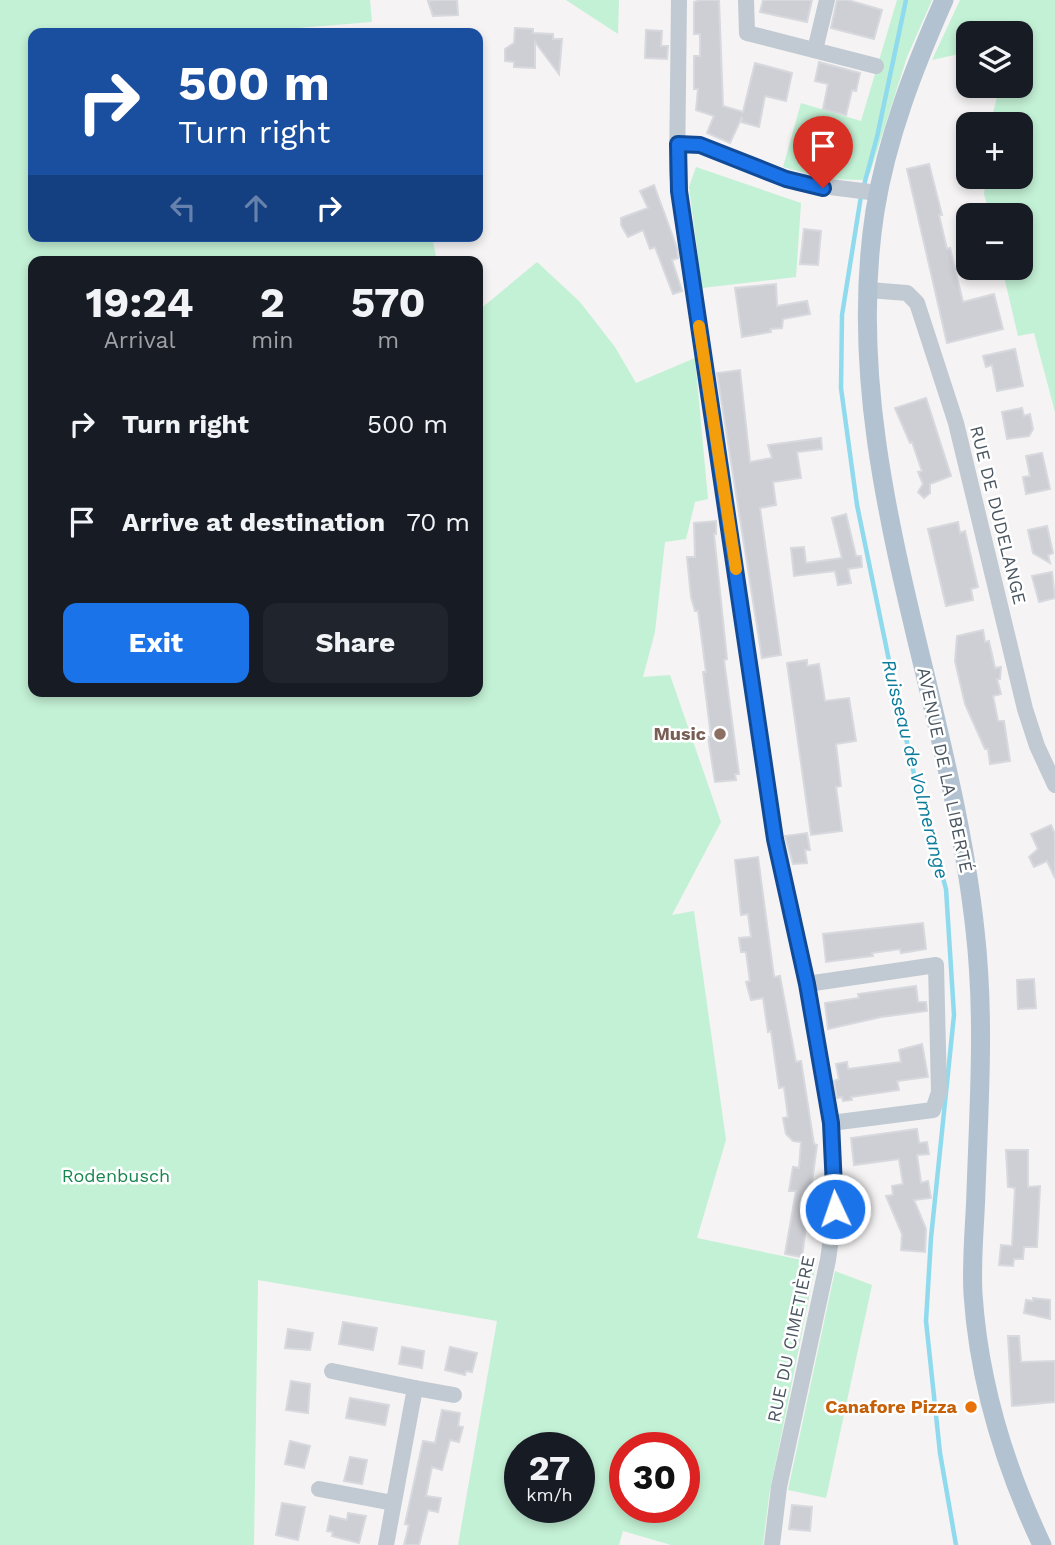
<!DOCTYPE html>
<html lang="en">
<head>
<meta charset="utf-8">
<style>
  body { margin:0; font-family:"Work Sans",sans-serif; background:#20242c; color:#f1f3f6; height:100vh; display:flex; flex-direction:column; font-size:26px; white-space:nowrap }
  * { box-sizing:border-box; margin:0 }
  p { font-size:23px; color:#9ea1a6 }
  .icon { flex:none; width:38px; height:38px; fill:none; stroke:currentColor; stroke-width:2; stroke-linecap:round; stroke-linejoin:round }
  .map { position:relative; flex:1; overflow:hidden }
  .details { position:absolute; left:28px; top:256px; width:455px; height:441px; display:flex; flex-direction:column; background:#171b24; border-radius:14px; box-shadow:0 4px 10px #0003 }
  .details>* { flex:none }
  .top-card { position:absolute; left:28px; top:28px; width:455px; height:214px; border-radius:14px; box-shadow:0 4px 10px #0003; background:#1a4fa0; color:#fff; overflow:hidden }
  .controls { position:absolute; left:956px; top:21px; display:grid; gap:14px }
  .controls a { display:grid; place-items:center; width:77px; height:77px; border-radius:14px; background:#171b24; box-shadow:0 4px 10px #0003; font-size:35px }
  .speed { position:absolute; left:504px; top:1432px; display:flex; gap:14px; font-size:35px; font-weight:700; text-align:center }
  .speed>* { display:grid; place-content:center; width:91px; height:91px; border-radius:50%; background:#171b24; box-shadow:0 4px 10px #0003; line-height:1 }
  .speed small { font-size:18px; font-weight:400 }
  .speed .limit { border:10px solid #d22; background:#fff; color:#111 }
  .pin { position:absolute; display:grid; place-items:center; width:60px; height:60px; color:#fff; margin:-72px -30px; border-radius:50% 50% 50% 0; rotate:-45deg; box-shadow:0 0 7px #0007 }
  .pin .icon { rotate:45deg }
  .me { position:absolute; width:77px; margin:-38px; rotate:357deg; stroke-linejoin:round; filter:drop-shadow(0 0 5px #0008) }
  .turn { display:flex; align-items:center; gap:24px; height:147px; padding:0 35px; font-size:32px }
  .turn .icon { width:91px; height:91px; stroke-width:2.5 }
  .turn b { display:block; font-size:49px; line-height:60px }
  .lanes { display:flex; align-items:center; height:66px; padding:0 35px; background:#0003; justify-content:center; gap:35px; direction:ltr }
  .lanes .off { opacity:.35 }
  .eta { display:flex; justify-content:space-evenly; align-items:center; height:119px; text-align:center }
  .eta b { font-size:42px; font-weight:700; line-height:49px }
  .button { display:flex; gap:14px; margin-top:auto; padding:14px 35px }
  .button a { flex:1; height:80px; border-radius:14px; background:#1a73e8; color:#fff; font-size:28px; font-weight:700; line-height:80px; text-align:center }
  .button a+a { background:#20242c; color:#f1f3f6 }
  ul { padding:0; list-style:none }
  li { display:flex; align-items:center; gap:21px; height:98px; padding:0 35px }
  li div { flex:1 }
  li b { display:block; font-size:26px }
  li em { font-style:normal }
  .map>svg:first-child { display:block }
</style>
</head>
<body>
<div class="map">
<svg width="1055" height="1545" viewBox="0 0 1055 1545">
  <rect width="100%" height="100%" fill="#f5f3f3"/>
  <g fill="#c3f1d5" fill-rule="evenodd">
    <path d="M0 0H370L372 22 234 33H33V236H432L437 261H33V691H478V311L537 262 580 302 615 347 636 383 695 358 708 499 695 502 686 539 665 542 655 632 643 677 670 675 721 822 672 915 694 911 726 1140 697 1238 816 1263 769 1496 763 1545H671L623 1531 619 1545H458L497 1321 258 1280 254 1545H0ZM520 1447H579V1507H520ZM684 1447V1507H625V1447Z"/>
    <path d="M566 0H619L618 34Z"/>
    <path d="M897 0H932L907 57 870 173 865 180 826 179 783 167 801 103 861 121Z"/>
    <path d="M960 0H1055V412L1034 333 1018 336 1002 268H1020V215H990L984 194 986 177H1020V124H990L1000 86H1020V33H968V52L932 60Z"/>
    <path d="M696 167 801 203 796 277 702 288 689 187Z"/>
    <path d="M835 1271 872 1285 826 1498 788 1490Z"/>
  </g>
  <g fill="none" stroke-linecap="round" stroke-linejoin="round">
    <path stroke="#90daee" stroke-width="4.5" d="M906 0 877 137 861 196 842 315 841 388 857 505 892 675 914 774 946 889 954 1015 931 1238 926 1321 940 1453 956 1545"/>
  </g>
  <g fill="#cdcfd5" stroke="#d7d9de" stroke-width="2">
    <path d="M436 0H457L458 15 433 16 428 1Z"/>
    <path d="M700 0H719L723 106 743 112 755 63 792 73 786 101 765 96 759 127 741 122 742 117 730 143 707 133 714 116 696 110 698 89H694V56H700V34H694V2Z"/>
    <path d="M763 0H812L807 22 760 12Z"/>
    <path d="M837 0H848L882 10 874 39 831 28Z"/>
    <path d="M515 28 533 29V33L553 34V39H562L559 74 535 42V68L514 67V62L505 61V49L514 43Z"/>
    <path d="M646 30 662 31 661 46H668L667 59 645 58Z"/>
    <path d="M819 62 860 73 856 91 852 90 846 115 823 109 828 84 815 81Z"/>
    <path d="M929 164 942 215H939L947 249 950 248 963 302 994 294 1003 329 947 343 907 169Z"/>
    <path d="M654 185 677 248 678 258 672 260 682 291 673 294 655 247 650 249 643 230 628 237 621 225V218L648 208 640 191Z"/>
    <path d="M804 229 821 231 818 265 800 264Z"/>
    <path d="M776 284 777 306 807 301 810 314 783 319 782 328 770 329 771 332 742 337 735 288Z"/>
    <path d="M1015 349 1023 386 997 391 992 365 986 367 983 356Z"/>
    <path d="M740 370 750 462 772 458 768 445 821 438 822 449 797 452 801 478 773 482 776 505 760 508 781 655 762 658 717 373Z"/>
    <path d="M926 398 951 476 930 484V493L924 498 918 492 923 484 918 472 922 471 912 442 910 443 895 408Z"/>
    <path d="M1022 408 1024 416 1030 414 1033 429 1029 436 1007 439 1002 412Z"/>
    <path d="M1042 453 1050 489 1026 494 1023 477 1030 476 1026 456Z"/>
    <path d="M846 514 856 556H861L862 567 848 569 851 583 838 585 835 571 794 576 791 548 804 547 806 563 842 558 832 518Z"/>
    <path d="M716 521V534H714L727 659 724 660 739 774H735L736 780 715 782 708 737H711L703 672H706L698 611H695L691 597 687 557H695L694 523Z"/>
    <path d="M958 522 960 533 965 531 978 587 971 589 973 600 946 606 928 529Z"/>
    <path d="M1047 526 1053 553 1048 555 1050 563 1033 553 1028 530Z"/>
    <path d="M1052 572 1055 598 1039 602 1032 576Z"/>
    <path d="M983 630 985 642 989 641 995 668 1001 667 1000 679H997L1001 694 993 696 998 721H1004L1010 761 990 764 988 749H985L965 704 955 661 957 636Z"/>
    <path d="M807 660V666L819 664 825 701 849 698 856 741 836 744 841 786 836 787 842 831 811 835 787 663Z"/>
    <path d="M1051 825 1055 834V878L1047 861 1034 867 1029 857 1038 849 1031 834Z"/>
    <path d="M807 833 810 850H805L807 863 793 864 785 836Z"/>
    <path d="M758 857 774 977 780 976 796 1062 801 1061 814 1144 817 1145 802 1257 785 1254 796 1191H789L793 1167 799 1168 801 1142 793 1141 786 1134 783 1118 788 1117 784 1087 779 1088 771 1031 768 1032 763 998 751 1000 746 982 750 981 746 952H741L739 938 751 937 748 914 741 915 735 860Z"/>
    <path d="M923 923 926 949 901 953 900 949 872 953 873 956 826 962 823 934Z"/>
    <path d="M1034 979 1036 1008 1018 1009 1017 980Z"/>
    <path d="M916 986 918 1002H926L927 1011 881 1017 828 1029 825 1003 859 998 858 994Z"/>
    <path d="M922 1044 928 1077 897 1081 899 1090 851 1097 852 1100 843 1101 842 1097 837 1098 834 1081 839 1079 836 1064 847 1062 848 1069 901 1062 899 1050Z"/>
    <path d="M917 1129 919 1143 927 1142 929 1154 917 1155 921 1183 928 1181 931 1198 914 1200 926 1229 925 1252 901 1250 902 1234 886 1196 893 1195 892 1186 903 1184 899 1159 854 1165 851 1138Z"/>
    <path d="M1006 1150H1028V1187L1040 1186 1037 1247H1024L1023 1259H1014L1013 1266 999 1265 1001 1245 1012 1246 1015 1188 1008 1187Z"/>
    <path d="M1033 1298 1050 1300V1319L1024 1313 1026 1300 1033 1301Z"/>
    <path d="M343 1322 377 1328 373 1350 339 1344Z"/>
    <path d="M288 1329 313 1333 310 1350 285 1348Z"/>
    <path d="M1008 1336H1019L1021 1362 1055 1361V1402L1012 1406Z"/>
    <path d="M402 1347 424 1351 422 1368 399 1364Z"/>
    <path d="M450 1347 477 1353 472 1372 466 1371 465 1375 445 1370Z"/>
    <path d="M291 1381 310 1384 308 1413 286 1410Z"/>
    <path d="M350 1398 389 1405 385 1425 346 1418Z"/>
    <path d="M442 1410 460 1413 458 1426 463 1427 459 1442 450 1440 442 1470 432 1467 426 1496 441 1498 438 1512 428 1510 419 1545H404L409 1525 405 1524 423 1441 435 1443Z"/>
    <path d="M290 1441 310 1446 304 1468 285 1464Z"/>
    <path d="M350 1457 367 1460 362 1484 344 1481Z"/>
    <path d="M282 1503 305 1507 298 1540 276 1535Z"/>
    <path d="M792 1505 812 1507 810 1531 789 1529Z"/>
    <path d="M348 1513 366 1516 359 1543 332 1536 333 1532 327 1531 330 1516 347 1520Z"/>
  </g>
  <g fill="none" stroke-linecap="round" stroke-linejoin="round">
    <g stroke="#c1cad2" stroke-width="16">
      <path d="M679 0 677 171 679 191 775 839 807 984 831 1123 835 1208 828 1260 779 1487 772 1545"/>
      <path d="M746 0 747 33 876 66"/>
      <path d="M815 50 827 0"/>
      <path d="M678 144 700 145 798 183 878 193"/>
      <path d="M869 290 907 293 917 303 956 423 1025 709 1037 746 1055 785"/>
      <path d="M807 984 936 965 939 1092 933 1110 831 1123"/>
      <path d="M332 1371 415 1388 386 1545"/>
      <path d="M415 1388 454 1395"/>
      <path d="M319 1489 393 1503"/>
    </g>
    <path stroke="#b3c2d1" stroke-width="19" d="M944 0C914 68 887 137 875 211 837 457 949 689 975 930 985 1016 979 1104 976 1191 975 1225 971 1260 973 1294 979 1384 1004 1465 1042 1545"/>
  </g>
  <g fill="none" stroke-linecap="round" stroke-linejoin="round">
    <g stroke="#114b97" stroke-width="18">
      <path id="route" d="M823 188 786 179 700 145 678 144 679 191 775 839 807 984 831 1123 835 1209"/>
    </g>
    <use href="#route" stroke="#1a73e8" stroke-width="12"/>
    <path stroke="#f59e0b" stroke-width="12" d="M699 326 736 569"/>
  </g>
  <circle fill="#8d6e63" stroke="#fff" stroke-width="2.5" cx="720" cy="734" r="7"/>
  <circle fill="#e8710a" stroke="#fff" stroke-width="2.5" cx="971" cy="1407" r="7"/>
  <g text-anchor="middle" stroke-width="5" stroke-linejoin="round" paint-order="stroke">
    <g font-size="18" fill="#4a5661" stroke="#fff">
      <text transform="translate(998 515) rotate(76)" y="6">RUE DE DUDELANGE</text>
      <text transform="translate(945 770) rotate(78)" y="6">AVENUE DE LA LIBERTÉ</text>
      <text transform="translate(791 1339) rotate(-78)" y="6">RUE DU CIMETIÈRE</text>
    </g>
    <g font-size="18" font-weight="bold" fill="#785e54" stroke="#fff" text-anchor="end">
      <text x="706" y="740">Music</text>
    </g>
    <g font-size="18" fill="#17864f" stroke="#fff">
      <text x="116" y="1182">Rodenbusch</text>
    </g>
    <g font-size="18" font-weight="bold" fill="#c56008" stroke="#fff" text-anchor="end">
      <text x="957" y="1413">Canafore Pizza</text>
    </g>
    <g font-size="19" font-style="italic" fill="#0c7c9b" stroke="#fff">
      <text transform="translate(916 769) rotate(76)" y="7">Ruisseau de Volmerange</text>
    </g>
  </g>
</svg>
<div class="controls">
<a><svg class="icon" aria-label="layers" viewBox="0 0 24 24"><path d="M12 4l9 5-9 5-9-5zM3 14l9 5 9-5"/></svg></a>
<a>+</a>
<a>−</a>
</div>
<div class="speed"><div>27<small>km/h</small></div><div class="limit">30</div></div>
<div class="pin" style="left:823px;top:188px;background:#d93025"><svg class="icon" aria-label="arrive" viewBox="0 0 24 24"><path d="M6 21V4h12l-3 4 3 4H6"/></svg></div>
<svg class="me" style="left:835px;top:1209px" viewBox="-20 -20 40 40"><circle r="17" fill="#1a73e8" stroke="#fff" stroke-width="3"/><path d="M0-11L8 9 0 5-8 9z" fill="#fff"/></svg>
<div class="top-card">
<div class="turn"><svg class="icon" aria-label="right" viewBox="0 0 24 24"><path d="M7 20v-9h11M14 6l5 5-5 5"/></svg><div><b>500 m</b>Turn right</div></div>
<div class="lanes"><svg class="icon off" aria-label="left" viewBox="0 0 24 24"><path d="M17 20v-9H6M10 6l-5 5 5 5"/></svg><svg class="icon off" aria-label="ahead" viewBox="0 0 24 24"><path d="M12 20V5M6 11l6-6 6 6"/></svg><svg class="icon" aria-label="right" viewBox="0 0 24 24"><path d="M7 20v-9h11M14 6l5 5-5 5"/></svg></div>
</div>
<section class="details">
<div class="eta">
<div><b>19:24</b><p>Arrival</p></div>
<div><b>2</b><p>min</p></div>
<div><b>570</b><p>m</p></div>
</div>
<ul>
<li><svg class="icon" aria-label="right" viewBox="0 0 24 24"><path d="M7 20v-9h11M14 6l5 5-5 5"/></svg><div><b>Turn right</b></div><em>500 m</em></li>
<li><svg class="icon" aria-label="arrive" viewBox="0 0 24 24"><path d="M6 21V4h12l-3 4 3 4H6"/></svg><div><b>Arrive at destination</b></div><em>70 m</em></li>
</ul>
<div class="button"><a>Exit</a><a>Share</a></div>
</section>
</div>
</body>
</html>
